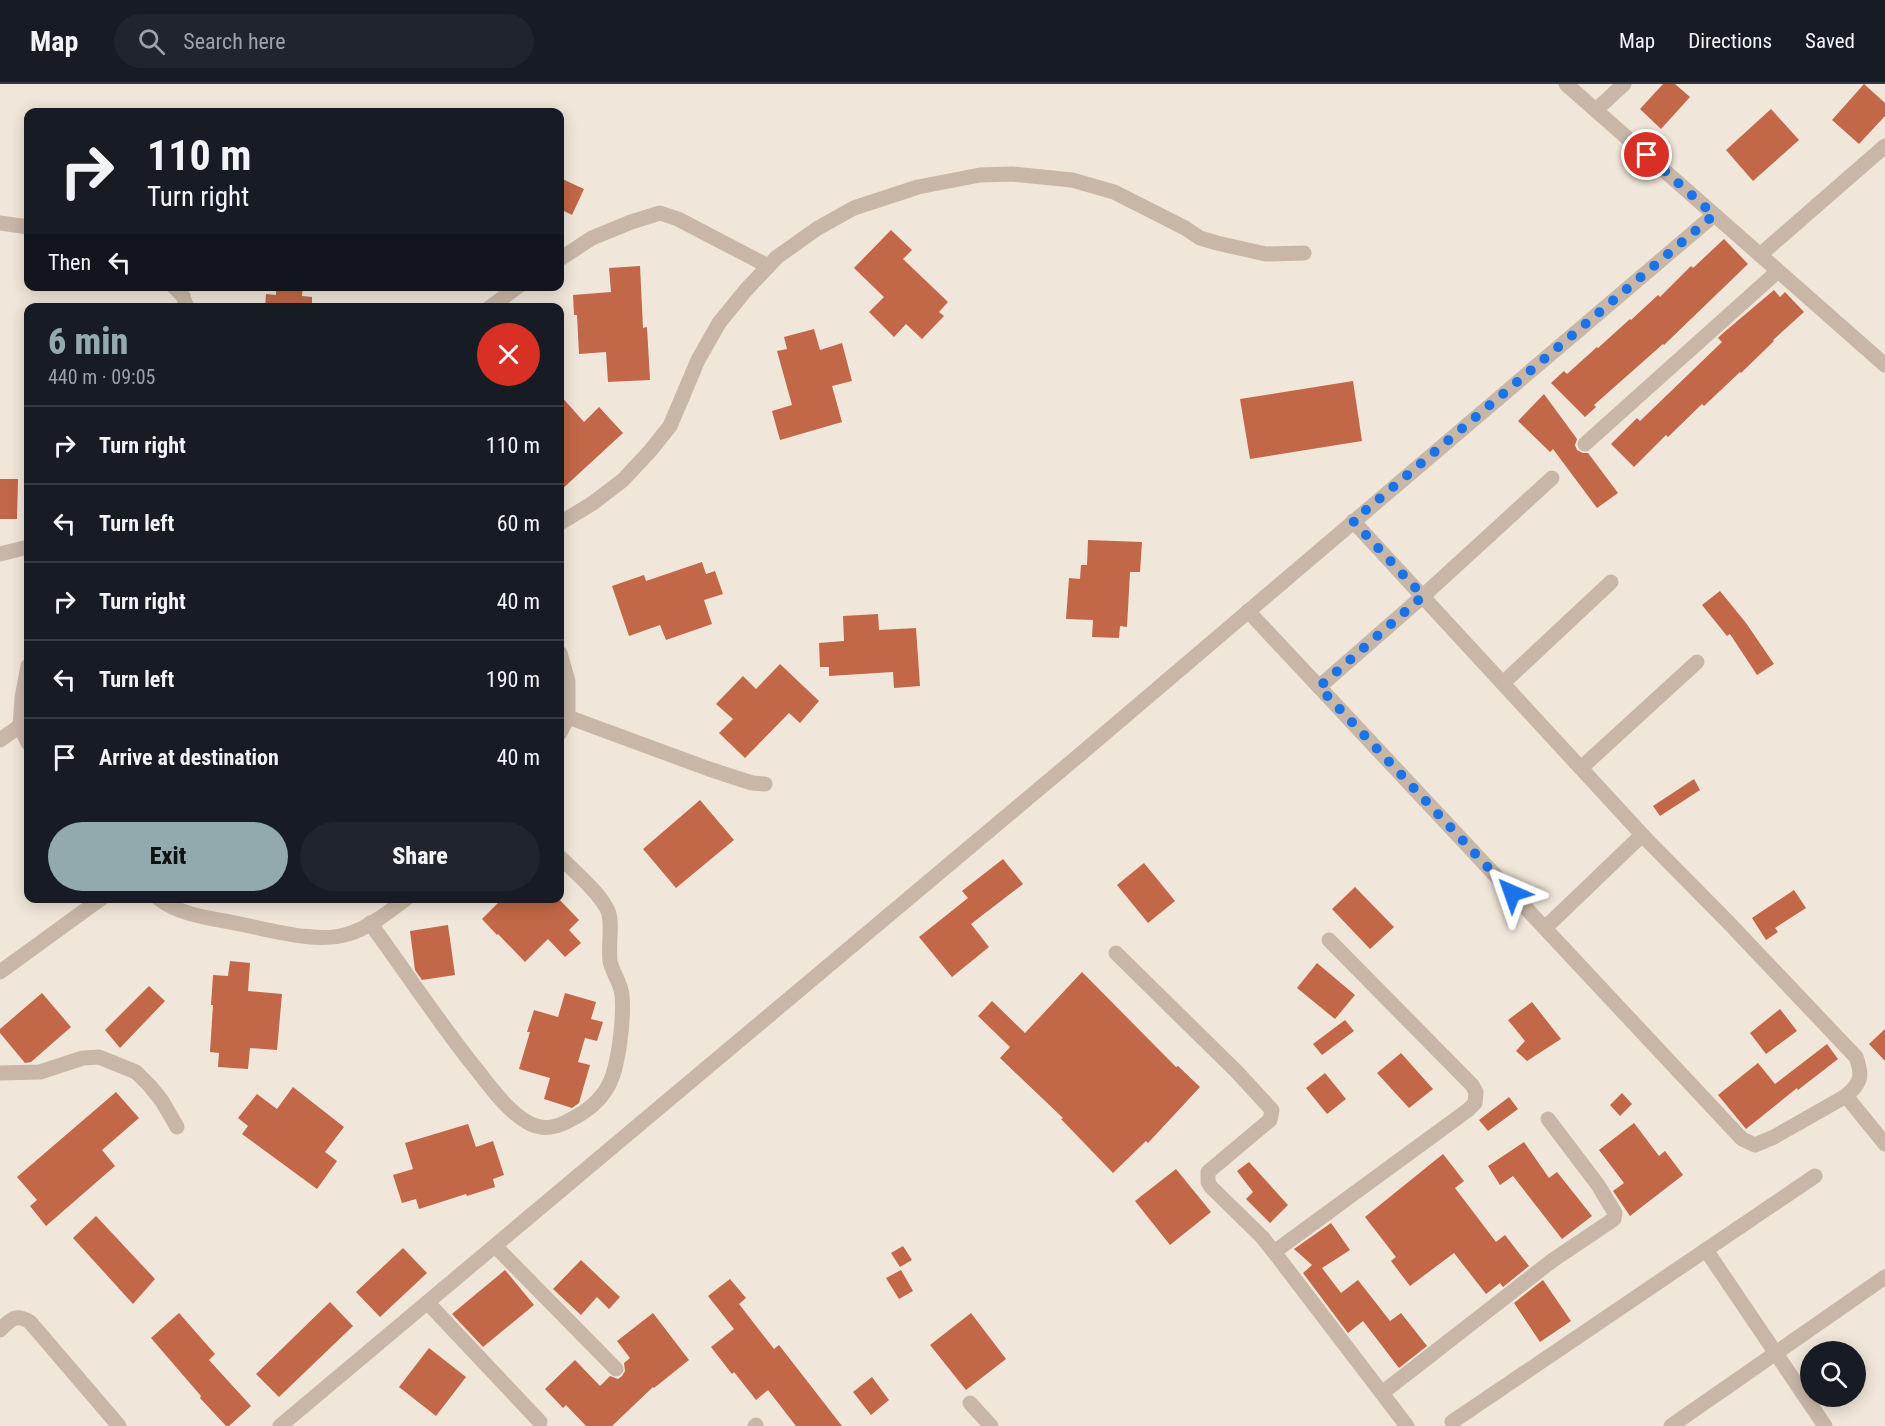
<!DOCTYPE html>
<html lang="en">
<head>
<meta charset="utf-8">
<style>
  body { margin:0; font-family:"Roboto Condensed",sans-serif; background:#20242c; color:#f1f3f6; height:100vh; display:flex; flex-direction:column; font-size:22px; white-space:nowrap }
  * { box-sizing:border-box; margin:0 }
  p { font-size:20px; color:#9ea1a6 }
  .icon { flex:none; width:33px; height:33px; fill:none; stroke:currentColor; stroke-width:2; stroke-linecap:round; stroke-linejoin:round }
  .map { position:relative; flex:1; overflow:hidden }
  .side { position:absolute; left:24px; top:219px; width:540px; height:600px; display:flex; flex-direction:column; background:#171b24; border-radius:12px; box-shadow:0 3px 15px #0003 }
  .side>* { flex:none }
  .guide { position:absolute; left:24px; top:24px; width:540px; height:183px; border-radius:12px; box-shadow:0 3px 15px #0003; background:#171b24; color:#f1f3f6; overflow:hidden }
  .buttons { position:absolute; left:1800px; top:1257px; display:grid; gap:12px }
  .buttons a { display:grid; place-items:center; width:66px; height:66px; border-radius:50%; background:#171b24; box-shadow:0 3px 15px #0003; font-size:30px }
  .pin { position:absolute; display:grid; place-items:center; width:51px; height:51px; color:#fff; margin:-26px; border:3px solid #fff; border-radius:50%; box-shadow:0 2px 6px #0007 }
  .me { position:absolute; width:66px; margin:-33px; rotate:317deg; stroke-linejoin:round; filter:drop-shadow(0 0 4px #0008) }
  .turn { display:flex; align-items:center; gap:21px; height:126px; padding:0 24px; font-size:27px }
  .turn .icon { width:78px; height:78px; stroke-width:2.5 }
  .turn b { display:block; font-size:42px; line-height:51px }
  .then { display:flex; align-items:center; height:57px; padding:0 24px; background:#0003; gap:12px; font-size:22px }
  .round { display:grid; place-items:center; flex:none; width:63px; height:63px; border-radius:32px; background:#20242c }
  .head { display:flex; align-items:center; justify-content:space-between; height:102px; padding:0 24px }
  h1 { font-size:36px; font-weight:800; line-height:45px; color:#92aaae }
  .cta { display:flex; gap:12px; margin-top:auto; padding:12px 24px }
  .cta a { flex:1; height:69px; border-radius:36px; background:#92aaae; color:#111; font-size:24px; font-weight:800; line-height:69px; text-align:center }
  .cta a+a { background:#20242c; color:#f1f3f6 }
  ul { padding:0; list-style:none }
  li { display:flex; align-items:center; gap:18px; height:78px; padding:0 24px; border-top:2px solid #363941 }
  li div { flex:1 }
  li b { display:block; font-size:22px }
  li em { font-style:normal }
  header { display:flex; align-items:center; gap:36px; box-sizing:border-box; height:84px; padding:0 30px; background:#171b24; border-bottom:2px solid #363941 }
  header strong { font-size:28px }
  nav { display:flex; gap:33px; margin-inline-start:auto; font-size:21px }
  .search { width:420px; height:54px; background:#20242c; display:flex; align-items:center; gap:15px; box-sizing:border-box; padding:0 21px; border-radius:33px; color:#9ea1a6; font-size:22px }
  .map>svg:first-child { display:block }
</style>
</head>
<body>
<header>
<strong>Map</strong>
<div class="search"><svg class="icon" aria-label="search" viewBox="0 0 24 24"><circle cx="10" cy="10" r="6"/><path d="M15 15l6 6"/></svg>Search here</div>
<nav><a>Map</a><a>Directions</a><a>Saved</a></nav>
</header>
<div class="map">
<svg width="1885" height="1342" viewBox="0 0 1885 1342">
  <rect width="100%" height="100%" fill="#f1e6da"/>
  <g fill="#c26747">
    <path d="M1663 0H1675L1690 13 1661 45 1640 25Z"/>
    <path d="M1864 0 1885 19V32L1859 60 1832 36Z"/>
    <path d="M1771 25 1799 56 1753 97 1726 66Z"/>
    <path d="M560 94 584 105 572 131 560 125Z"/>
    <path d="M891 146 912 166 903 175 948 218 939 228 944 232 922 255 906 240 894 253 869 228 884 213 854 184Z"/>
    <path d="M1724 155 1748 180 1664 261 1663 260 1594 321 1596 323 1585 333 1551 299 1564 287 1567 290 1597 263 1598 264 1630 235 1631 236 1658 211 1660 213 1691 182 1693 184Z"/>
    <path d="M640 182 643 244 647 243 650 296 608 298 606 268 579 270 577 231H574L573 211 611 208 609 184Z"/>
    <path d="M276 202H303L302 212 312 213V224H265L266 210 276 211Z"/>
    <path d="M1774 206 1780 213 1785 208 1804 228 1773 256 1774 257 1741 289 1740 288 1704 322 1702 320 1668 353 1666 351 1634 383 1611 360 1637 334 1640 337 1722 258 1718 254 1722 250Z"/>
    <path d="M814 245 820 266 842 259 852 297 832 302 842 338 780 356 772 327 792 321 777 267 787 265 784 253Z"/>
    <path d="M1353 297 1362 357 1250 375 1240 315Z"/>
    <path d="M1544 310 1577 355 1575 361 1577 366 1583 369H1588L1618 409 1597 424 1553 365 1550 368 1518 337Z"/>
    <path d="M560 311 584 338 599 323 623 349 560 407Z"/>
    <path d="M0 395H18L17 435H0Z"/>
    <path d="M1088 456 1142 458 1140 488H1130L1127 543 1120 542 1119 554 1092 553 1093 536 1066 535 1069 494 1080 495 1081 481H1087Z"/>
    <path d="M702 478 706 490 715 487 723 510 704 516 712 540 666 556 660 541 629 552 612 502 644 491 646 497Z"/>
    <path d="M1720 507 1746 539 1774 580 1757 591 1730 550 1727 552 1702 521Z"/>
    <path d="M878 530 879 546 916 544 920 602 894 604 893 588 829 592V583H820L819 559 844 557 843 532Z"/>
    <path d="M780 580 819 617 800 639 789 629 745 674 719 649 733 635 716 620 743 592 756 605Z"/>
    <path d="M1694 695 1700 706 1660 732 1653 722Z"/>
    <path d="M700 716 734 756 676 804 643 765Z"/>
    <path d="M1003 775 1023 800 971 840 989 863 952 893 919 853 968 814 962 807Z"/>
    <path d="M1144 779 1175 817 1148 839 1117 801Z"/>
    <path d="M1355 803 1394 843 1370 865 1332 825Z"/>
    <path d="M1794 806 1806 824 1775 844 1778 848 1766 856 1752 834Z"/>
    <path d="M503 814H558L579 836 569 846 581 859 565 873 548 855 525 878 498 850 497 851 482 835Z"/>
    <path d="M448 841 455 891 422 896 415 886 410 847Z"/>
    <path d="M230 877 250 879 248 907 282 910 277 966 250 964 248 985 218 983 219 969 210 968 213 921H211L213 891 228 892Z"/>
    <path d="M1317 879 1355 911 1335 935 1297 904Z"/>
    <path d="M1082 888 1176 983 1178 982 1200 1003 1148 1059 1146 1057 1113 1089 1061 1035 1063 1034 1000 974 1010 963 978 932 992 917 1025 949Z"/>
    <path d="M149 902 165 917 120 964 105 946Z"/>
    <path d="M42 909 71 943 31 978 25 979 0 949V945Z"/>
    <path d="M565 909 596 918 591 935 603 938 597 957 585 954 578 978 590 981 579 1019 572 1024 544 1015 550 994 519 985 530 948H527L534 926 558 933Z"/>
    <path d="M1532 918 1561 955 1527 977 1516 967 1525 957 1508 936Z"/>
    <path d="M1780 925 1797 947 1766 970 1750 949Z"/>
    <path d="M1345 936 1354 947 1322 971 1313 960Z"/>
    <path d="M1885 945V977L1869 960Z"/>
    <path d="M1827 960 1838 975 1798 1006 1797 1004 1746 1045 1718 1011 1758 979 1775 1000Z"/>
    <path d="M1401 969 1433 1005 1409 1024 1377 989Z"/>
    <path d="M1325 989 1346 1015 1327 1030 1306 1004Z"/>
    <path d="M293 1003 344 1043 325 1068 337 1077 317 1105 242 1050 248 1042 238 1034 257 1010 277 1025Z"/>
    <path d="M116 1008 139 1034 102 1066 115 1082 46 1142 30 1122 37 1116 17 1093Z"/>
    <path d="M1622 1009 1632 1020 1620 1032 1610 1021Z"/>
    <path d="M1509 1013 1518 1025 1488 1047 1479 1036Z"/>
    <path d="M1634 1039 1659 1072 1665 1067 1683 1091 1630 1132 1613 1107 1624 1099 1599 1066Z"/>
    <path d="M468 1040 476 1063 493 1057 504 1091 493 1095 495 1103 467 1112 466 1110 419 1125 416 1115 402 1119 393 1091 413 1085 405 1059Z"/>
    <path d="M1524 1058 1549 1094 1557 1088 1592 1132 1562 1155 1513 1092 1500 1101 1488 1082Z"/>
    <path d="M1443 1070 1464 1097 1455 1104 1496 1158 1505 1151 1529 1182 1503 1203 1500 1199 1486 1210 1454 1169 1410 1202 1391 1177 1396 1173 1365 1133Z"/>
    <path d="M1249 1078 1288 1121 1270 1139 1246 1115 1253 1108 1237 1087Z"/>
    <path d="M1176 1085 1211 1128 1170 1161 1135 1117Z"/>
    <path d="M96 1132 155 1195 133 1220 73 1154Z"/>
    <path d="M1331 1139 1350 1166 1322 1184 1341 1209 1358 1196 1390 1237 1401 1229 1427 1262 1399 1284 1363 1237 1348 1249 1303 1189 1312 1181 1294 1165Z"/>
    <path d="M903 1162 912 1176 900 1183 891 1169Z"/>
    <path d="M403 1164 427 1189 380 1233 356 1208Z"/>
    <path d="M581 1176 620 1213 609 1225 597 1213 581 1231 553 1205Z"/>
    <path d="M505 1186 534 1221 483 1263 452 1230Z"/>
    <path d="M901 1186 913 1207 899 1215 886 1194Z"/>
    <path d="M730 1195 746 1214 739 1220 774 1265 779 1261 842 1342H796L768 1306 756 1316 734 1288 732 1290 711 1263 734 1245 708 1212Z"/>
    <path d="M1543 1196 1571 1237 1540 1258 1514 1219Z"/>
    <path d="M330 1218 353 1242 279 1313 256 1290Z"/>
    <path d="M179 1229 215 1270 209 1276 251 1322 229 1342H226L200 1314 201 1312 151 1254Z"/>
    <path d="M653 1229 689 1276 654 1304 653 1303 612 1342H586L566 1321 563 1324 545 1305 575 1276 600 1302 610 1292 618 1295 622 1292 625 1287 624 1279 630 1274 617 1257Z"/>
    <path d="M971 1229 1006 1275 966 1306 930 1261Z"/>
    <path d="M429 1264 466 1293 436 1332 399 1303Z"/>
    <path d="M872 1293 889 1316 871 1331 853 1308Z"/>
  </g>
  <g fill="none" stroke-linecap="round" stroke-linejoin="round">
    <g stroke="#c8b7a7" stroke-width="15">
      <path d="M1566 0 1885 281"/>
      <path d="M1596 26 1624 0"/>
      <path d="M0 139 28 143"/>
      <path d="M1760 171 1885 62"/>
      <path d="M560 175 592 154 631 138 660 129 678 135 768 182"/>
      <path d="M173 202 183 212 187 224"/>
      <path d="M489 224 519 202"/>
      <path d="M1585 360 1778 187"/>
      <path d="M1353 437 1648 757 1728 838 1856 973C1863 992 1861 999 1846 1012L1885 1060"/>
      <path d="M560 439 593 419 623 396 650 367 670 342 698 276 719 239 745 207 777 173 818 144 854 124 918 103 980 91 1012 90 1072 96 1114 108 1185 144 1200 154 1217 159 1266 170 1304 169"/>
      <path d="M0 470 28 463"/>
      <path d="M1248 527 1742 1055 1755 1061 1774 1053 1846 1012"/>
      <path d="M560 569 568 597V633L560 649"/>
      <path d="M28 582 22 614 20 642 28 659"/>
      <path d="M1503 599 1611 498"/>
      <path d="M1319 603 1423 512 1552 394"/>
      <path d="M568 633 709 685 752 699 765 700"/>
      <path d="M0 656 20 642"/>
      <path d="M1581 684 1697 578"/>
      <path d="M158 814C181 832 212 834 240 840 270 846 318 860 348 850 369 844 390 827 407 814"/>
      <path d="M370 839C406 888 439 939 477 986 491 1004 507 1026 527 1038 542 1047 556 1044 570 1036 584 1029 599 1018 607 1004 619 985 624 933 622 911 621 899 612 888 610 877 608 862 613 839 608 827 600 809 574 787 560 773"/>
      <path d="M1545 844 1642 751"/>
      <path d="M1329 856 1472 1001 1476 1008 1475 1019 1468 1026 1274 1168 1407 1342"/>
      <path d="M1116 869 1237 988 1272 1026 1270 1036 1208 1088V1098L1211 1103 1262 1153 1274 1168"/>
      <path d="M0 888 102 814"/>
      <path d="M0 989 40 988 83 974 99 973 136 988 150 1002 162 1017 177 1043"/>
      <path d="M495 1162 616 1285"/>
      <path d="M1706 1166 1825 1342"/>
      <path d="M428 1219 540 1338"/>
      <path d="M0 1246C11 1235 16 1229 30 1238L119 1342"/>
      <path d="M1382 1309 1553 1176 1614 1135 1615 1129 1598 1101 1548 1035"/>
      <path d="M970 1319 991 1342"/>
      <path d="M1452 1338 1815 1092"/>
      <path d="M280 1342 1083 668 1714 131"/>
      <path d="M755 1342 756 1341"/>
      <path d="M1671 1342 1885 1193"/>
    </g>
  </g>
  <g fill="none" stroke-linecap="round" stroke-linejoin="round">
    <path stroke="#1a73e8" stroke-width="10" stroke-dasharray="0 18" d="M1512 809 1319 603 1423 512 1353 437 1714 131 1647 71"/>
  </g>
</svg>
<div class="buttons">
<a><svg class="icon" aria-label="search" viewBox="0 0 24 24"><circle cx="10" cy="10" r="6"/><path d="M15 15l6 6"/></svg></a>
</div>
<div class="pin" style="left:1647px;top:71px;background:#d93025"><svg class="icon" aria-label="arrive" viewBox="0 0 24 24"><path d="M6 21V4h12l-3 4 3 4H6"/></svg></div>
<svg class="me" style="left:1512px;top:809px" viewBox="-20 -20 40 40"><path d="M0-17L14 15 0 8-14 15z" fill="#1a73e8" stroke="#fff" stroke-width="4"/></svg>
<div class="guide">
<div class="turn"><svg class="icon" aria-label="right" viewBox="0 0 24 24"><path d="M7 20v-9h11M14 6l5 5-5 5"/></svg><div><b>110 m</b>Turn right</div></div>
<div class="then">Then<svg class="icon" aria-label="left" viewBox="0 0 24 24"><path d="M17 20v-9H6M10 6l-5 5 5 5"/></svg></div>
</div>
<section class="side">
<div class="head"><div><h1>6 min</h1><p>440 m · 09:05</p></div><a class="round" style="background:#d93025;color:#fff"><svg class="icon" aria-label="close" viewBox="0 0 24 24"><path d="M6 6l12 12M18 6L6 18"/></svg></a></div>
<ul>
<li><svg class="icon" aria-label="right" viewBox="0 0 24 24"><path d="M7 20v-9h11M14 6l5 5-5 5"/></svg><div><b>Turn right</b></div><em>110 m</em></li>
<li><svg class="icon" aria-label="left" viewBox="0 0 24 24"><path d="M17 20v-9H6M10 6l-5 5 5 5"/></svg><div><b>Turn left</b></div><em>60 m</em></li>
<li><svg class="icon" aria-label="right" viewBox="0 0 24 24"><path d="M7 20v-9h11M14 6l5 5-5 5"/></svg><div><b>Turn right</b></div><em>40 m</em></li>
<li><svg class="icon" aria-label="left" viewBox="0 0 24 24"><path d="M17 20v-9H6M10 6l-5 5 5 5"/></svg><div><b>Turn left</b></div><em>190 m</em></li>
<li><svg class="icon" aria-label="arrive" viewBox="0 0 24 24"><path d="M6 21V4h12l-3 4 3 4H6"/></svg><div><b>Arrive at destination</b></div><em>40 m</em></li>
</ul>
<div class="cta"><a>Exit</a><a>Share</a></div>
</section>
</div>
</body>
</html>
